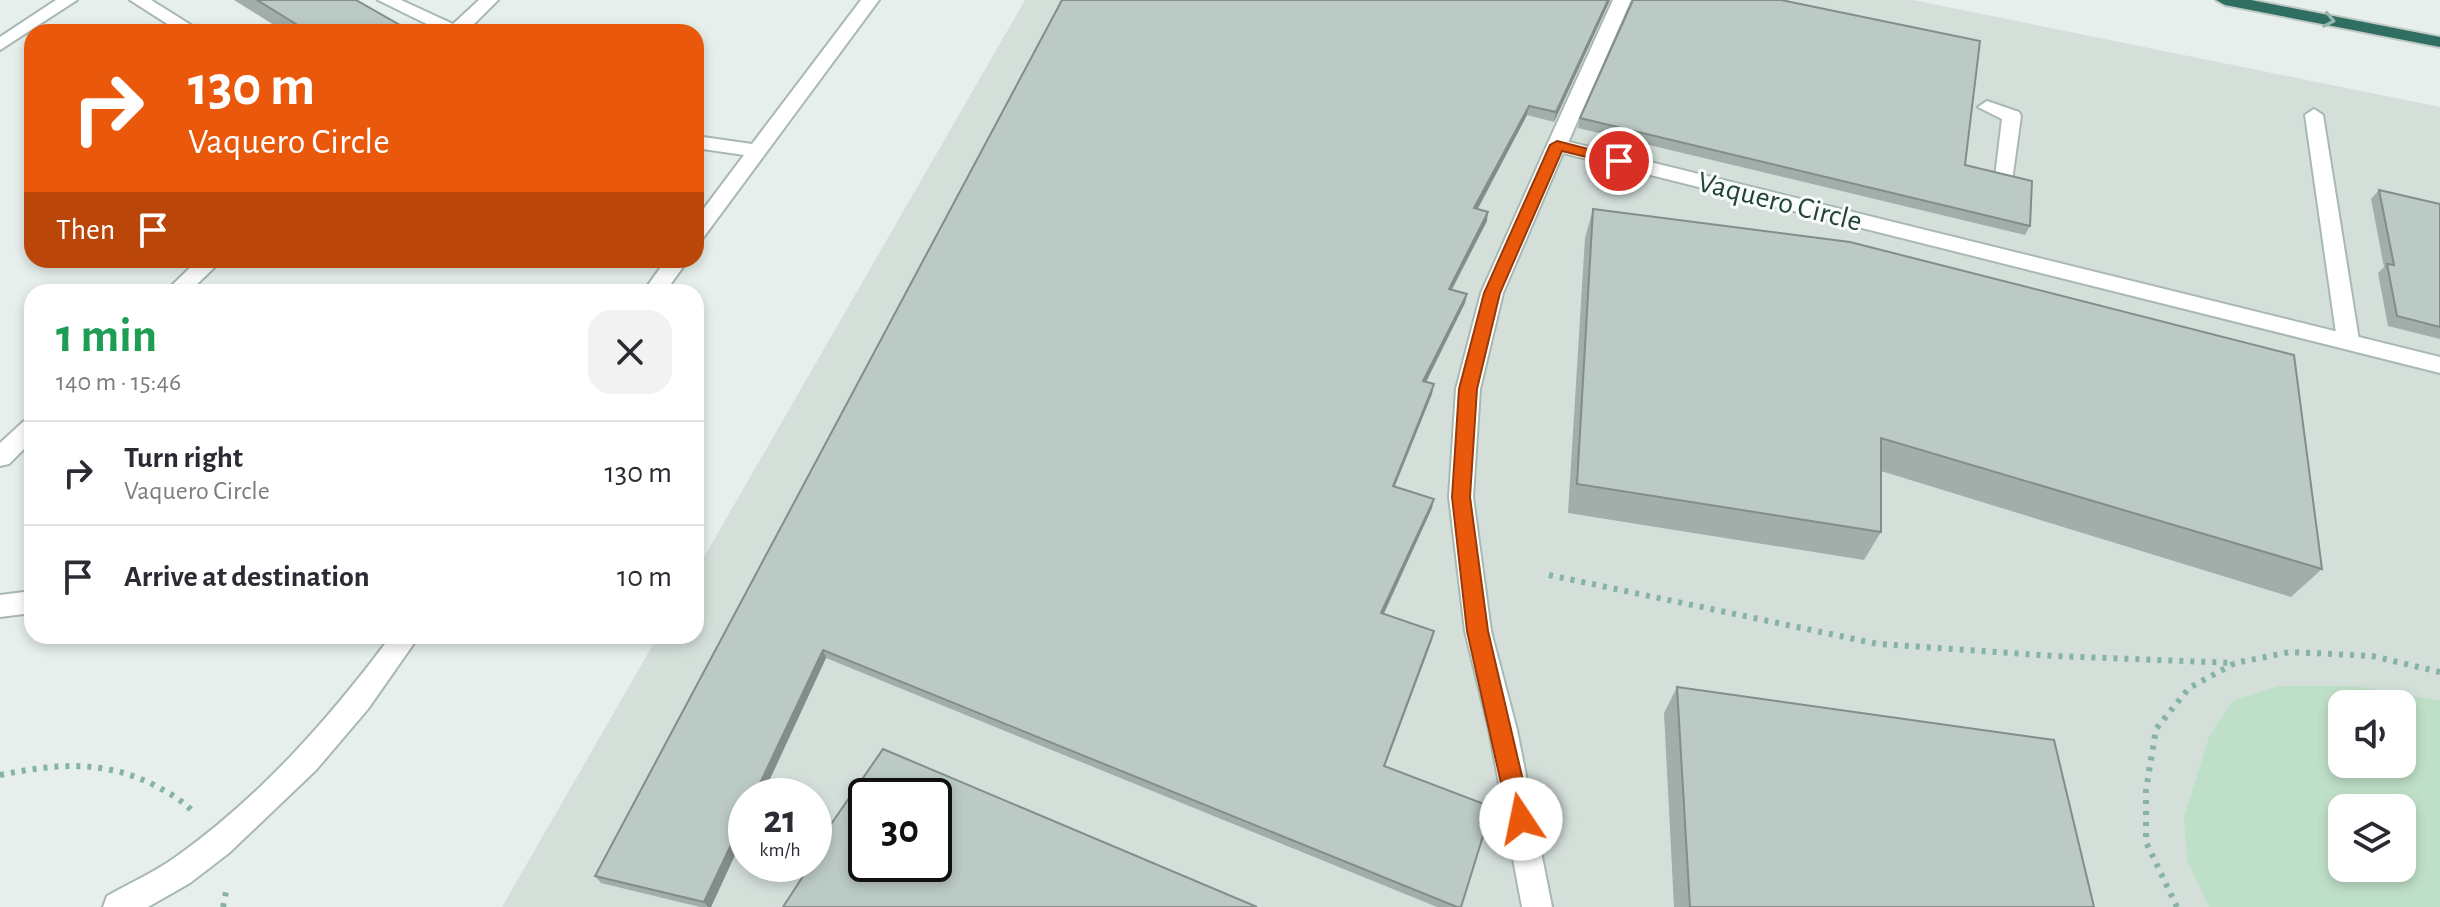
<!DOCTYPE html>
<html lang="en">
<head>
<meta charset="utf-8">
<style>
  body { margin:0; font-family:"Alegreya Sans",sans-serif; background:#f2f2f3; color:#2b2b33; height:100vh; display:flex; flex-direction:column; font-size:30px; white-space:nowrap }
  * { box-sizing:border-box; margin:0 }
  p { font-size:26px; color:#7c7c81 }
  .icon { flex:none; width:44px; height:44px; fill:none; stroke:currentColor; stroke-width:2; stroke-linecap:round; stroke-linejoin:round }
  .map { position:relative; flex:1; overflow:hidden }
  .sheet { position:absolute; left:24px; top:284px; width:680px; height:360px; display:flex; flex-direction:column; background:#fff; border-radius:24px; box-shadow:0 4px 12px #0003 }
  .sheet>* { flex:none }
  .banner { position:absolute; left:24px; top:24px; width:680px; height:244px; border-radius:24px; box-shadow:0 4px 12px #0003; background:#ea580c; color:#fff; overflow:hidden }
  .buttons { position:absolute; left:2328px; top:690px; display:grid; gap:16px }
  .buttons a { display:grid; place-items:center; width:88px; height:88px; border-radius:16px; background:#fff; box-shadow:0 4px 12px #0003; font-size:40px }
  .speed { position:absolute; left:728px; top:778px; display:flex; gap:16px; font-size:40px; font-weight:700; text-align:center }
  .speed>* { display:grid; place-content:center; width:104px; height:104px; border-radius:50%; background:#fff; box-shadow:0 4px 12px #0003; line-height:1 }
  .speed small { font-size:20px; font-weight:400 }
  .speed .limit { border:4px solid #111; border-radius:12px; background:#fff; color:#111 }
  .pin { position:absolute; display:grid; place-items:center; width:68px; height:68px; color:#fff; margin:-34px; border:4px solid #fff; border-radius:50%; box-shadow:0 2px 8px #0007 }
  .me { position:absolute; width:88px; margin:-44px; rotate:349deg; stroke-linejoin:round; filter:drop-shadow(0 0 6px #0008) }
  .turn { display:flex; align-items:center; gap:28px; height:168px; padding:0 32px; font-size:36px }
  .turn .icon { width:104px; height:104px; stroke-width:2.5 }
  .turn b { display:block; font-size:56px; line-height:68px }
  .then { display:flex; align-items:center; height:76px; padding:0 32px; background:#0003; gap:16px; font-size:30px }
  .round { display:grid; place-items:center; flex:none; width:84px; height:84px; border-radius:24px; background:#f2f2f3 }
  .headline { display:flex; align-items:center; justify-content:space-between; height:136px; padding:0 32px }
  h1 { font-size:48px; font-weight:600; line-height:60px; color:#1e9e55 }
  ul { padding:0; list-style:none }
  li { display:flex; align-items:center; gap:24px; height:104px; padding:0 32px; border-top:2px solid #e1e1e2 }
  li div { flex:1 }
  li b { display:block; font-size:30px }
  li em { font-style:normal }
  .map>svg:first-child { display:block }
</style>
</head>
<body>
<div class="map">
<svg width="2440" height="907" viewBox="0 0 2440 907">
  <rect width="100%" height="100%" fill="#e6efeb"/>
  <path fill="#d4dfda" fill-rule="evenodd" d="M1025 0H1913L2440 107V907H502L658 636H696V571ZM2342 704H2402V764H2342ZM746 796H814V864H746ZM866 796H934V864H866ZM2342 808H2402V868H2342Z"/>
  <path fill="#bfe0c8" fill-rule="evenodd" d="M2279 686H2352L2440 700V907H2209L2187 860 2184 817 2209 737 2232 701ZM2342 704H2402V764H2342ZM2342 808H2402V868H2342Z"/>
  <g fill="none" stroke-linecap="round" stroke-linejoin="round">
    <g stroke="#a8b8b2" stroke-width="4">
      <g id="lane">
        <path d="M56 0H77L0 50V37Z"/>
        <path d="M130 0H151L202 32H180Z"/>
        <path d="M378 0H401L453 24 479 0H498L466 32H443Z"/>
        <path d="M861 0H879L703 238 696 240V219L744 155 696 148V136L752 144Z"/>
        <path d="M1613 0H1631L1567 145 1564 149H1550L1547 145Z"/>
        <path d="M1987 101 2019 112 2021 116 2012 181H1998L1995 177 2002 119 1978 107Z"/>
        <path d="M2314 109 2323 115 2359 340 2356 346H2340L2337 340 2305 115Z"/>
        <path d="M198 260H222L189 292H165Z"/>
        <path d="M666 260H688L665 292H643Z"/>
        <path d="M32 418V441L9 464 0 466V443L24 421Z"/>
        <path d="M32 591V613L0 617V595Z"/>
        <path d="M391 636H419L368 709 316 770 229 853 190 883 148 907H103L107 896C130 883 155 872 177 856 261 796 329 719 391 636Z"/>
      </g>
    </g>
    <g stroke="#a8b8b2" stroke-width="4">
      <path id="street" d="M1557 139 2440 357V373L1563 153 1503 293 1480 389 1473 497 1491 631 1517 730 1552 907H1522L1489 730 1465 631 1449 497 1456 389 1481 293 1547 145Z"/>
    </g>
    <g stroke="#c2cac8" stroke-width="4">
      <path id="highway" d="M2216 0H2251L2440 37V47L2225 5Z"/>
    </g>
    <g stroke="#86b3a5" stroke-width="6" stroke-dasharray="4 7" stroke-linecap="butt">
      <path d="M1549 575 1878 644 2055 656 2235 663"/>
      <path d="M0 775C55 764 102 759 154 785 169 793 184 801 195 814"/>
      <path d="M223 907 227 887"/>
      <path d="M2177 907 2146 842V790L2156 729 2189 688 2235 663 2290 652 2372 656 2440 672"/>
    </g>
    <use href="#lane" fill="#fff" fill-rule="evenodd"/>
    <use href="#street" fill="#fff" fill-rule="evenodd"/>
    <use href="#highway" fill="#2f6f62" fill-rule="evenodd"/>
  </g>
  <g fill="#a1aea9">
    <path d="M234 0H356L407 32H285Z"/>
    <path d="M1062 0H1610L1554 122 1527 115 1477 209 1487 221 1452 290 1467 294 1465 303 1426 382 1432 394 1395 486 1432 508 1384 614 1434 631 1432 640 1385 766 1461 907H1437L826 658 711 907H700L601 883 595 876Z"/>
    <path d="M1580 118 1965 165 2030 226 2025 235 1578 128Z"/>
    <path d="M2379 190 2440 204V339L2388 326 2378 273 2384 267 2371 199Z"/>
    <path d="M1593 209 2322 569 2291 597 1881 471V532L1864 560 1568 513 1585 238Z"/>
    <path d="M1677 687 2094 907H1674L1664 713Z"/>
  </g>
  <g fill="#838d89">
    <path d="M1608 0H1610L1554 122 1556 112Z"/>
    <path d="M1529 106 1527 115 1473 218 1474 208Z"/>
    <path d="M1488 212 1487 221 1447 298 1449 289Z"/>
    <path d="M1467 294 1465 303 1422 390 1423 381Z"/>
    <path d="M1434 384 1432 394 1391 495 1393 486Z"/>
    <path d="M1434 499 1432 508 1380 621 1381 613Z"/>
    <path d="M1434 631 1432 640 1382 774 1384 766Z"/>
    <path d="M823 650 826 658 762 796H754Z"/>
    <path d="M746 813V831L711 907H708L704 902Z"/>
  </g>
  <g fill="#bbcac4" stroke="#838d89" stroke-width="2" fill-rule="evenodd">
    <path d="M257 0H356L405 28 397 32H309Z"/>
    <path d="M1062 0H1608L1556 112 1529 106 1474 208 1488 212 1449 289 1467 294 1423 381 1434 384 1393 486 1434 499 1381 613 1434 631 1384 766 1492 807 1461 907H1457L823 650 754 796H746V813L704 902 595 876Z"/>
    <path d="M1633 0H1781L1980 41 1965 165 2032 181 2030 226 1580 118Z"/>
    <path d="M2379 190 2440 204V327L2397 316 2387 264 2394 265Z"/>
    <path d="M1593 209 1850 242 2294 355 2322 569 1881 438V532L1577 484Z"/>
    <path d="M1677 687 2054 740 2094 907H1690Z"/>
    <path d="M883 749 1257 907H783L811 864H814V859L823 845 818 843ZM866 796H934V864H866Z"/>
  </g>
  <defs><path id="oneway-chevron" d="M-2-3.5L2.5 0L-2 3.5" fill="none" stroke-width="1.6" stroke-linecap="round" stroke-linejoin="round" transform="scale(2)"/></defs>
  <use stroke="#93b5ae" href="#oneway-chevron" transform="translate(2329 20) rotate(11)"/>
  <path fill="#ea580c" stroke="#983908" stroke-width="2" d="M1557 141 1624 158 1626 161 1619 165 1562 151 1500 293 1477 389 1470 497 1488 631 1532 819 1529 826 1521 829 1513 826 1509 819 1467 631 1452 497 1459 389 1484 293 1550 145Z"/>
  <g text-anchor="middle" stroke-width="6" stroke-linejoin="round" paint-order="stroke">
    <g font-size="30" fill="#24423a" stroke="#f7fbf9">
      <text transform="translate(1780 201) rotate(14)" y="10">Vaquero Circle</text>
    </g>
  </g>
</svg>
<div class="buttons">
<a><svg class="icon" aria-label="sound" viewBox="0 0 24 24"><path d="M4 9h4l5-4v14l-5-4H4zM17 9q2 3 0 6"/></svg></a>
<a><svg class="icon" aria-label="layers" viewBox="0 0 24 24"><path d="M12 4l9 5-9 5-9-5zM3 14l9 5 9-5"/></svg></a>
</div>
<div class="speed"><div>21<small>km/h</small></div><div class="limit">30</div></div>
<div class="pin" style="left:1619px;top:161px;background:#d93025"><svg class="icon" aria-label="arrive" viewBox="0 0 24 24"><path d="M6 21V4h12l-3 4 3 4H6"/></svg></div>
<svg class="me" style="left:1521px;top:819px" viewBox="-20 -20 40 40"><circle r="19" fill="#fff"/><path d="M0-13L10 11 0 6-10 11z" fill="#ea580c"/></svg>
<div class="banner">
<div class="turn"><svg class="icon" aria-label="right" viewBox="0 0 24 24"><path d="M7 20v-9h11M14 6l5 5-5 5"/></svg><div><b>130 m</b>Vaquero Circle</div></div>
<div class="then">Then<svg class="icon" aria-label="arrive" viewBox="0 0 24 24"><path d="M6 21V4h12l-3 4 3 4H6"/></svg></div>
</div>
<section class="sheet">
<div class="headline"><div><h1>1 min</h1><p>140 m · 15:46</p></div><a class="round"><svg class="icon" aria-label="close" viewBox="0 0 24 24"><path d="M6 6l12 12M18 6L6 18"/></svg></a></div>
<ul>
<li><svg class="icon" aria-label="right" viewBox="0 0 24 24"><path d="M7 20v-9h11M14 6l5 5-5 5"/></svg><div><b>Turn right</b><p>Vaquero Circle</p></div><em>130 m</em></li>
<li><svg class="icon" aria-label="arrive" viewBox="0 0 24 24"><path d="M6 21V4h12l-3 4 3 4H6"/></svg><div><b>Arrive at destination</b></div><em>10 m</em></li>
</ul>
</section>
</div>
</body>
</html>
